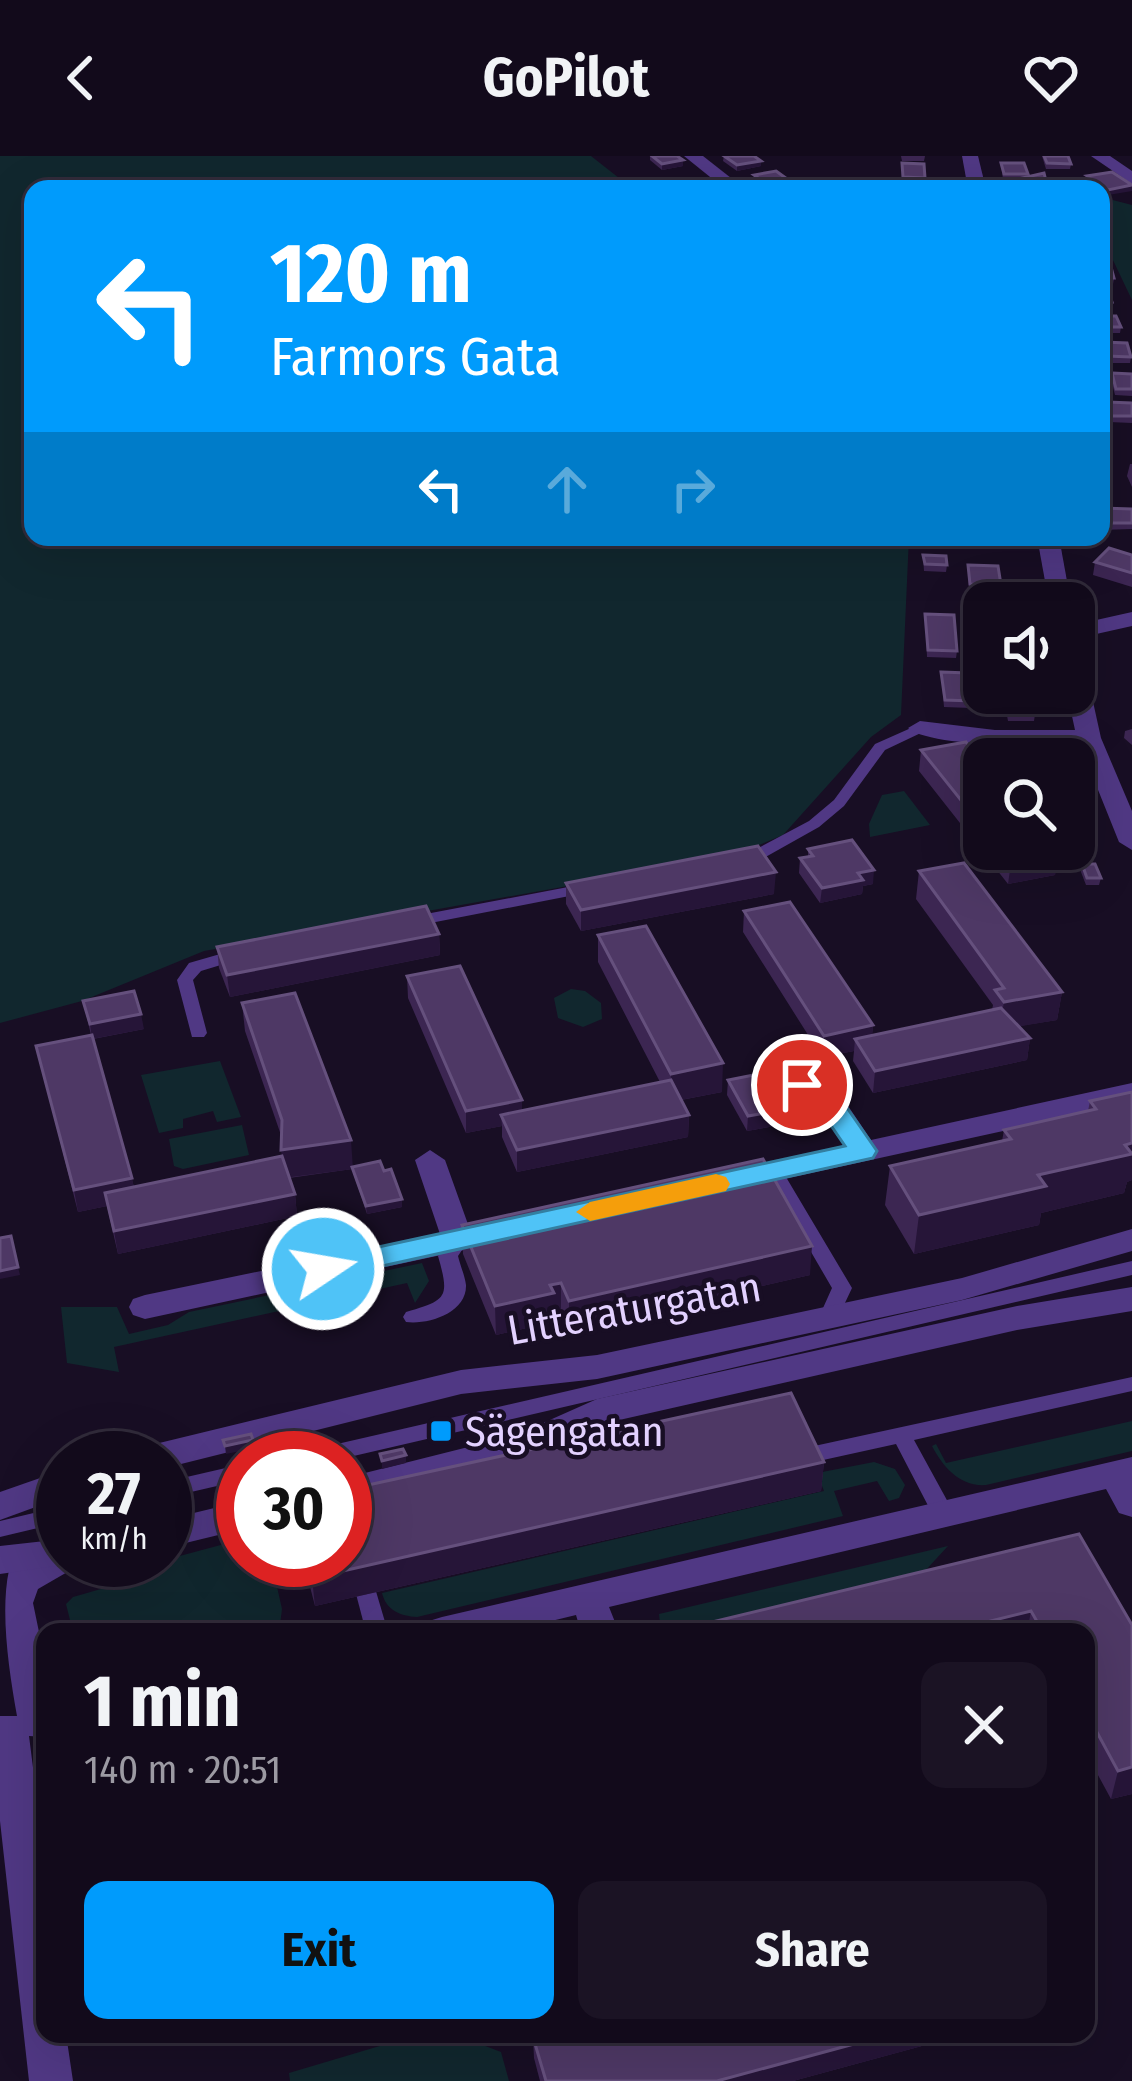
<!DOCTYPE html>
<html lang="en">
<head>
<meta charset="utf-8">
<style>
  body { margin:0; font-family:"Fira Sans Condensed",sans-serif; background:#1b1324; color:#f1f3f6; height:100vh; display:flex; flex-direction:column; font-size:45px; white-space:nowrap }
  * { box-sizing:border-box; margin:0 }
  p { font-size:39px; color:#9c9aa3 }
  .icon { flex:none; width:66px; height:66px; fill:none; stroke:currentColor; stroke-width:2; stroke-linecap:round; stroke-linejoin:round }
  .map { position:relative; flex:1; overflow:hidden }
  .panel { position:absolute; left:36px; top:1467px; width:1059px; height:420px; display:flex; flex-direction:column; background:#120a1b; border-radius:24px; box-shadow:0 12px 48px #0002,0 0 0 3px #312b3a }
  .panel>* { flex:none }
  .banner { position:absolute; left:24px; top:24px; width:1086px; height:366px; border-radius:24px; box-shadow:0 12px 48px #0002,0 0 0 3px #312b3a; background:#009bfc; color:#fff; overflow:hidden }
  .controls { position:absolute; left:963px; top:426px; display:grid; gap:24px }
  .controls a { display:grid; place-items:center; width:132px; height:132px; border-radius:24px; background:#120a1b; box-shadow:0 12px 48px #0002,0 0 0 3px #312b3a; font-size:60px }
  .speed { position:absolute; left:36px; top:1275px; display:flex; gap:24px; font-size:60px; font-weight:700; text-align:center }
  .speed>* { display:grid; place-content:center; width:156px; height:156px; border-radius:50%; background:#120a1b; box-shadow:0 12px 48px #0002,0 0 0 3px #312b3a; line-height:1 }
  .speed small { font-size:30px; font-weight:400 }
  .speed .limit { border:18px solid #d22; background:#fff; color:#111 }
  .pin { position:absolute; display:grid; place-items:center; width:102px; height:102px; color:#fff; margin:-51px; border:6px solid #fff; border-radius:50%; box-shadow:0 3px 12px #0007 }
  .me { position:absolute; width:132px; margin:-66px; rotate:78deg; stroke-linejoin:round; filter:drop-shadow(0 0 9px #0008) }
  .turn { display:flex; align-items:center; gap:42px; height:252px; padding:0 48px; font-size:54px }
  .turn .icon { width:156px; height:156px; stroke-width:2.5 }
  .turn b { display:block; font-size:84px; line-height:102px }
  .lanes { display:flex; align-items:center; height:114px; padding:0 48px; background:#0003; justify-content:center; gap:60px; direction:ltr }
  .lanes .off { opacity:.35 }
  .round { display:grid; place-items:center; flex:none; width:126px; height:126px; border-radius:24px; background:#1b1324 }
  .headline { display:flex; align-items:center; justify-content:space-between; height:204px; padding:0 48px }
  h1 { font-size:72px; font-weight:700; line-height:90px }
  .action { display:flex; gap:24px; margin-top:auto; padding:24px 48px }
  .action a { flex:1; height:138px; border-radius:24px; background:#009bfc; color:#111; font-size:48px; font-weight:700; line-height:138px; text-align:center }
  .action a+a { background:#1b1324; color:#f1f3f6 }
  header { display:flex; justify-content:space-between; align-items:center; height:156px; padding:0 48px; background:#120a1b; font-size:54px; font-weight:700 }
  .map>svg:first-child { display:block }
</style>
</head>
<body>
<header><svg class="icon" aria-label="back" viewBox="0 0 24 24"><path d="M15 5l-7 7 7 7"/></svg>GoPilot<svg class="icon" aria-label="heart" viewBox="0 0 24 24"><path d="M12 20l-8-8c-3-5 5-10 8-4 3-6 11-1 8 4z"/></svg></header>
<div class="map">
<svg width="1132" height="1925" viewBox="0 0 1132 1925">
  <rect width="100%" height="100%" fill="#180e24"/>
  <g fill="#11272e">
    <path d="M0 0H591L633 33H33V381H909L901 559 871 581 783 679 730 701 204 795 82 845 0 867Z"/>
    <path d="M1101 41 1132 49V144L1101 79Z"/>
    <path d="M904 635 930 669 870 681 869 668 882 639Z"/>
    <path d="M571 833 585 835 601 847 602 863 583 871 558 862 554 842Z"/>
    <path d="M220 905 241 961 217 966 213 955 183 963V972L159 977 141 919Z"/>
    <path d="M242 969 249 999 183 1013 174 1010 169 983Z"/>
    <path d="M422 1107 429 1125 415 1147 407 1127 114 1191 119 1216 67 1207 61 1151H117L129 1178 168 1169 189 1156Z"/>
    <path d="M1132 1265V1295L986 1329C960 1331 943 1311 932 1290L936 1288 946 1307Z"/>
    <path d="M874 1306 895 1313 905 1329 899 1342 889 1345 877 1325 834 1335 843 1360 417 1461C400 1460 386 1454 382 1437L824 1335 817 1317Z"/>
    <path d="M243 1383V1404H271L282 1453 279 1476H73L66 1448 73 1441 160 1416 176 1401Z"/>
    <path d="M948 1390 924 1416 779 1476H661L659 1458Z"/>
    <path d="M420 1878H454L501 1896 509 1925H290L289 1917Z"/>
  </g>
  <g fill="none" stroke-linecap="round" stroke-linejoin="round">
    <g fill="#503884" fill-rule="evenodd">
      <path d="M920 568 925 569V575L885 594 844 650 819 671 762 703 734 706 732 703 734 700 751 696 809 665 834 644 875 588Z"/>
      <path d="M589 727 597 732 595 735 410 771 402 766 410 761Z"/>
      <path d="M241 792 249 797 247 801 201 815 193 824 207 877 204 881H192L177 824 189 807Z"/>
      <path d="M773 1009 780 1011 852 1132 836 1166H822L819 1161 832 1132 764 1015Z"/>
      <path d="M458 1078 468 1085 458 1100C460 1109 465 1120 466 1129 467 1157 428 1169 406 1166L403 1161 406 1156C447 1144 450 1142 438 1100L451 1080Z"/>
      <path d="M1132 1105V1119L345 1302H301L304 1296 311 1294Z"/>
      <path d="M1132 1221V1235L914 1284 954 1357 951 1363 943 1365 935 1363 896 1288 805 1308 798 1306 795 1300 798 1294 805 1292Z"/>
      <path d="M243 1308V1324L165 1342V1326Z"/>
      <path d="M63 1350V1366L0 1381V1365Z"/>
      <path d="M367 1429 375 1432 388 1476H366L356 1438 359 1432Z"/>
    </g>
    <g fill="#503884" fill-rule="evenodd">
      <path d="M684 0H703L745 33H725Z"/>
      <path d="M962 0H978L986 33H968Z"/>
      <path d="M1091 0H1110L1132 15V28Z"/>
      <path d="M1037 381H1059L1071 447H1049Z"/>
      <path d="M1132 456V470L1074 483V469Z"/>
      <path d="M1074 507 1086 514 1101 582 1132 655V694L1119 686 1080 589C1045 589 931 592 908 572L920 565 995 574H1075L1067 537H1074Z"/>
      <path d="M803 919 838 935 871 984 1132 927V947L733 1034 722 1031 718 1024 722 1017 844 990 816 949 788 929Z"/>
      <path d="M430 994 445 1004 474 1085 469 1093 145 1163 133 1159 129 1151 133 1143 145 1139 440 1078 415 1004Z"/>
      <path d="M1132 1301V1361L1119 1357 1106 1333 609 1451 619 1476H581L576 1459 506 1476H423L429 1465 442 1461Z"/>
      <path d="M63 1387V1404H79L76 1411 38 1433 33 1447 45 1505V1581L29 1580 45 1706V1878H66L73 1925H29L0 1665V1560H17C9 1515 0 1456 9 1414Z"/>
    </g>
    <g fill="#503884" fill-rule="evenodd">
      <path d="M1132 1073V1095L962 1144 597 1223 461 1238 165 1312V1302H134L139 1293 151 1289 461 1214 597 1199 962 1122Z"/>
      <path d="M1132 1131V1155L1017 1174 606 1267 537 1299 345 1350V1322L516 1279 597 1243 1017 1150Z"/>
      <path d="M63 1314V1341L0 1364V1336Z"/>
      <path d="M243 1345V1373L165 1392V1364Z"/>
      <path d="M63 1383V1404L76 1407 0 1418V1390Z"/>
    </g>
  </g>
  <g fill="#3c2652">
    <path d="M650 0H677L683 4V10L662 14 650 4Z"/>
    <path d="M724 0 761 10 737 15 723 5Z"/>
    <path d="M901 0H925L924 5H902Z"/>
    <path d="M1042 0H1068L1071 8 1070 13H1046Z"/>
    <path d="M902 7 925 22V28L903 27Z"/>
    <path d="M1001 7 1028 18V21L1048 33H1021L1022 24H1003Z"/>
    <path d="M754 19 794 28 793 33H765L754 25Z"/>
    <path d="M1087 20 1132 28 1108 39 1101 35V33L1086 26Z"/>
    <path d="M1101 111 1114 122 1113 128H1101Z"/>
    <path d="M1101 132 1112 146 1111 153 1101 152Z"/>
    <path d="M1101 160 1121 171 1120 177H1101Z"/>
    <path d="M1103 186 1131 201 1130 207H1106L1102 193Z"/>
    <path d="M1112 217 1132 218V240L1115 239 1111 223Z"/>
    <path d="M1107 246 1132 247V267L1109 266 1106 253Z"/>
    <path d="M1130 308H1132V331L1127 320Z"/>
    <path d="M1101 352 1132 353V373L1101 374Z"/>
    <path d="M923 399 947 409 946 416 924 415Z"/>
    <path d="M1132 399V431L1093 419 1095 406Z"/>
    <path d="M968 409 1001 429 1000 436 969 435Z"/>
    <path d="M925 458 957 495 956 502 927 501Z"/>
    <path d="M941 516 972 545 971 552 944 551Z"/>
    <path d="M975 530 1000 543V550H976Z"/>
    <path d="M1003 537H1031L1035 558 1034 565H1008Z"/>
    <path d="M1132 573V589L1124 582 1125 575Z"/>
    <path d="M921 594 984 608V693H1054L1058 698 1055 719 1008 728 919 615Z"/>
    <path d="M808 693 873 728 863 730 862 738 820 747 799 717 800 702 808 701Z"/>
    <path d="M1082 708 1101 722 1099 729H1086L1081 716Z"/>
    <path d="M919 715 1062 836 1057 864 1019 870 1030 882 1027 904 873 937 853 905 854 895 822 901 743 776 744 755 873 869 872 879 992 854 993 849 916 743Z"/>
    <path d="M566 727 774 738 581 775 566 748Z"/>
    <path d="M439 778 440 799 230 841 219 812 217 791Z"/>
    <path d="M598 779 722 936 681 944 689 959 688 981 517 1016 502 981V970L466 977 408 842 407 820 522 955 660 926 598 806Z"/>
    <path d="M83 845 144 873 93 883 134 1031 282 1000V982L245 875 242 847 353 1011 384 1015 402 1043V1051L367 1058 352 1013 289 1022 295 1038 297 1060 118 1098 107 1050 78 1056 36 890 91 879Z"/>
    <path d="M728 924 759 927 782 954 781 969 747 975 727 939Z"/>
    <path d="M1132 936V1024L1127 1026 1124 1037 1041 1057 1039 1069 914 1098 885 1049 890 1010 1002 985 1004 974 1088 955 1090 945Z"/>
    <path d="M462 1069 810 1119 569 1174 561 1156 554 1157V1166L496 1179 463 1098Z"/>
    <path d="M824 1306 821 1335 315 1450 303 1404H345Z"/>
    <path d="M1079 1378 1132 1638 1111 1643 1086 1597V1476H715L716 1465Z"/>
    <path d="M966 1878 793 1925H540L534 1902 533 1881Z"/>
  </g>
  <g fill="#261538">
    <path d="M683 4V10L662 14V8Z"/>
    <path d="M761 5V10L737 15V9Z"/>
    <path d="M794 28 793 33H772V32Z"/>
    <path d="M1132 29V35L1108 39V34Z"/>
    <path d="M1058 698 1055 719 1008 728 1011 707Z"/>
    <path d="M874 714 873 728 863 730 862 738 820 747 822 732 858 717Z"/>
    <path d="M776 716 774 738 581 775V754Z"/>
    <path d="M439 778 440 799 230 841 227 819Z"/>
    <path d="M1062 836 1057 864 999 874 1004 846Z"/>
    <path d="M141 858 144 873 92 883 90 868Z"/>
    <path d="M873 869 871 891 855 883 854 895 822 901 824 880Z"/>
    <path d="M1030 882 1027 904 873 937 875 915Z"/>
    <path d="M723 907 722 936 670 946 671 918Z"/>
    <path d="M522 944V966L501 959 502 970 466 977V955Z"/>
    <path d="M782 954 781 969 747 975 748 960Z"/>
    <path d="M689 959 688 981 517 1016V994Z"/>
    <path d="M351 984 353 1013 284 1022 281 994Z"/>
    <path d="M1132 987V1024L1127 1026 1124 1037 1041 1057 1039 1069 914 1098 919 1059Z"/>
    <path d="M132 1022 136 1044 105 1037 107 1050 78 1056 74 1034Z"/>
    <path d="M295 1038 297 1060 118 1098 114 1075Z"/>
    <path d="M402 1043V1051L367 1058 366 1050Z"/>
    <path d="M812 1090 810 1119 569 1174V1145Z"/>
    <path d="M18 1111 20 1119 0 1123V1115Z"/>
    <path d="M561 1127V1156L554 1157V1166L496 1179 495 1150 550 1129Z"/>
    <path d="M253 1284 254 1292 226 1298 225 1290Z"/>
    <path d="M406 1299V1307L382 1313V1305Z"/>
    <path d="M824 1306 821 1335 315 1450 312 1422Z"/>
    <path d="M1031 1455 1027 1476H946Z"/>
    <path d="M1132 1611V1638L1111 1643 1118 1615Z"/>
    <path d="M891 1878H966L793 1925H717Z"/>
  </g>
  <g fill="#4e3865" stroke="#65507d" stroke-width="3">
    <path d="M652 0H677L683 4 662 8Z"/>
    <path d="M724 0H754L761 5 737 9Z"/>
    <path d="M1044 0H1068L1071 8 1047 7Z"/>
    <path d="M902 7 924 8 925 22 903 21Z"/>
    <path d="M1001 7H1024L1028 18H1004Z"/>
    <path d="M776 15 794 28 772 32 754 19Z"/>
    <path d="M1112 16 1132 29 1108 34 1087 20Z"/>
    <path d="M1044 17 1048 33H1025L1022 22Z"/>
    <path d="M709 24 721 32 698 33 689 27Z"/>
    <path d="M1101 111H1111L1114 122H1101Z"/>
    <path d="M1101 132H1107L1112 146H1101Z"/>
    <path d="M1101 160H1116L1121 171H1101Z"/>
    <path d="M1103 186 1127 187 1131 201 1107 200Z"/>
    <path d="M1112 217 1132 218V233H1116Z"/>
    <path d="M1107 246 1132 247V260H1110Z"/>
    <path d="M1101 352 1132 353V367H1101Z"/>
    <path d="M1109 392 1132 399V417L1095 406Z"/>
    <path d="M923 399 946 400 947 409 925 408Z"/>
    <path d="M968 409 998 410 1001 429 970 428Z"/>
    <path d="M925 458 954 459 957 495 928 494Z"/>
    <path d="M941 516 968 517 972 545 945 544Z"/>
    <path d="M975 530H984V537H1000V543L976 542Z"/>
    <path d="M1005 537H1031L1035 558H1009Z"/>
    <path d="M966 586 984 608V673L921 594Z"/>
    <path d="M852 684 874 714 858 717 863 724 822 732 800 702 813 700 808 693Z"/>
    <path d="M758 690 776 716 581 754 566 727Z"/>
    <path d="M1000 693H1054L1058 698 1011 707Z"/>
    <path d="M964 707 1062 836 1004 846 995 834 1004 832 919 715Z"/>
    <path d="M1082 708H1095L1101 722H1087Z"/>
    <path d="M790 746 873 869 824 880 744 755Z"/>
    <path d="M426 750 439 778 227 819 217 791Z"/>
    <path d="M646 770 723 907 671 918 598 779Z"/>
    <path d="M460 810 522 944 466 955 407 820Z"/>
    <path d="M134 835 141 858 90 868 83 845Z"/>
    <path d="M295 837 351 984 281 994 282 964 242 847Z"/>
    <path d="M1001 852 1030 882 875 915 855 883Z"/>
    <path d="M92 879 132 1022 74 1034 36 890Z"/>
    <path d="M754 919 759 927 766 925 782 954 748 960 728 924Z"/>
    <path d="M671 924 689 959 517 994 501 959Z"/>
    <path d="M1132 936V987L1125 989 1132 998 1038 1019 1046 1030 919 1059 890 1010 1011 983 1004 974 1096 953 1090 945Z"/>
    <path d="M282 1000 295 1038 114 1075 105 1037Z"/>
    <path d="M763 1003 812 1090 569 1145 561 1127 550 1129 554 1137 495 1150 462 1069Z"/>
    <path d="M380 1005 384 1015 391 1013 402 1043 366 1050 352 1011Z"/>
    <path d="M11 1080 18 1111 0 1115V1082Z"/>
    <path d="M791 1237 824 1306 312 1422 307 1404H345V1334Z"/>
    <path d="M251 1278 253 1284 225 1290 223 1284Z"/>
    <path d="M403 1293 406 1299 382 1305 380 1298Z"/>
    <path d="M1079 1378 1132 1469V1611L1118 1615 1086 1556V1476H1043L1031 1455 946 1476H720L716 1465Z"/>
    <path d="M545 1878H891L717 1925H546L533 1881Z"/>
  </g>
  <path fill="#4fc3f7" stroke="#337fa1" stroke-width="3" d="M802 920 836 936 877 995 873 1002 323 1123 309 1113 323 1103 845 990 817 949 789 929Z"/>
  <path fill="#f59e0b" d="M716 1018 726 1021 730 1028 726 1035 590 1065 576 1056 590 1046Z"/>
  <rect fill="#009bfc" stroke="#180e24" stroke-width="4.5" x="429" y="1263" width="24" height="24" rx="6"/>
  <g text-anchor="middle" stroke-width="9" stroke-linejoin="round" paint-order="stroke">
    <g font-size="42" fill="#e3d1ff" stroke="#180e24">
      <text transform="translate(634 1152) rotate(-10)" y="15">Litteraturgatan</text>
    </g>
    <g font-size="42" fill="#e3d1ff" stroke="#180e24" text-anchor="start">
      <text x="465" y="1290">Sägengatan</text>
    </g>
  </g>
</svg>
<div class="controls">
<a><svg class="icon" aria-label="sound" viewBox="0 0 24 24"><path d="M4 9h4l5-4v14l-5-4H4zM17 9q2 3 0 6"/></svg></a>
<a><svg class="icon" aria-label="search" viewBox="0 0 24 24"><circle cx="10" cy="10" r="6"/><path d="M15 15l6 6"/></svg></a>
</div>
<div class="speed"><div>27<small>km/h</small></div><div class="limit">30</div></div>
<div class="pin" style="left:802px;top:929px;background:#d93025"><svg class="icon" aria-label="arrive" viewBox="0 0 24 24"><path d="M6 21V4h12l-3 4 3 4H6"/></svg></div>
<svg class="me" style="left:323px;top:1113px" viewBox="-20 -20 40 40"><circle r="17" fill="#4fc3f7" stroke="#fff" stroke-width="3"/><path d="M0-11L8 9 0 5-8 9z" fill="#fff"/></svg>
<div class="banner">
<div class="turn"><svg class="icon" aria-label="left" viewBox="0 0 24 24"><path d="M17 20v-9H6M10 6l-5 5 5 5"/></svg><div><b>120 m</b>Farmors Gata</div></div>
<div class="lanes"><svg class="icon" aria-label="left" viewBox="0 0 24 24"><path d="M17 20v-9H6M10 6l-5 5 5 5"/></svg><svg class="icon off" aria-label="ahead" viewBox="0 0 24 24"><path d="M12 20V5M6 11l6-6 6 6"/></svg><svg class="icon off" aria-label="right" viewBox="0 0 24 24"><path d="M7 20v-9h11M14 6l5 5-5 5"/></svg></div>
</div>
<section class="panel">
<div class="headline"><div><h1>1 min</h1><p>140 m · 20:51</p></div><a class="round"><svg class="icon" aria-label="close" viewBox="0 0 24 24"><path d="M6 6l12 12M18 6L6 18"/></svg></a></div>
<div class="action"><a>Exit</a><a>Share</a></div>
</section>
</div>
</body>
</html>
